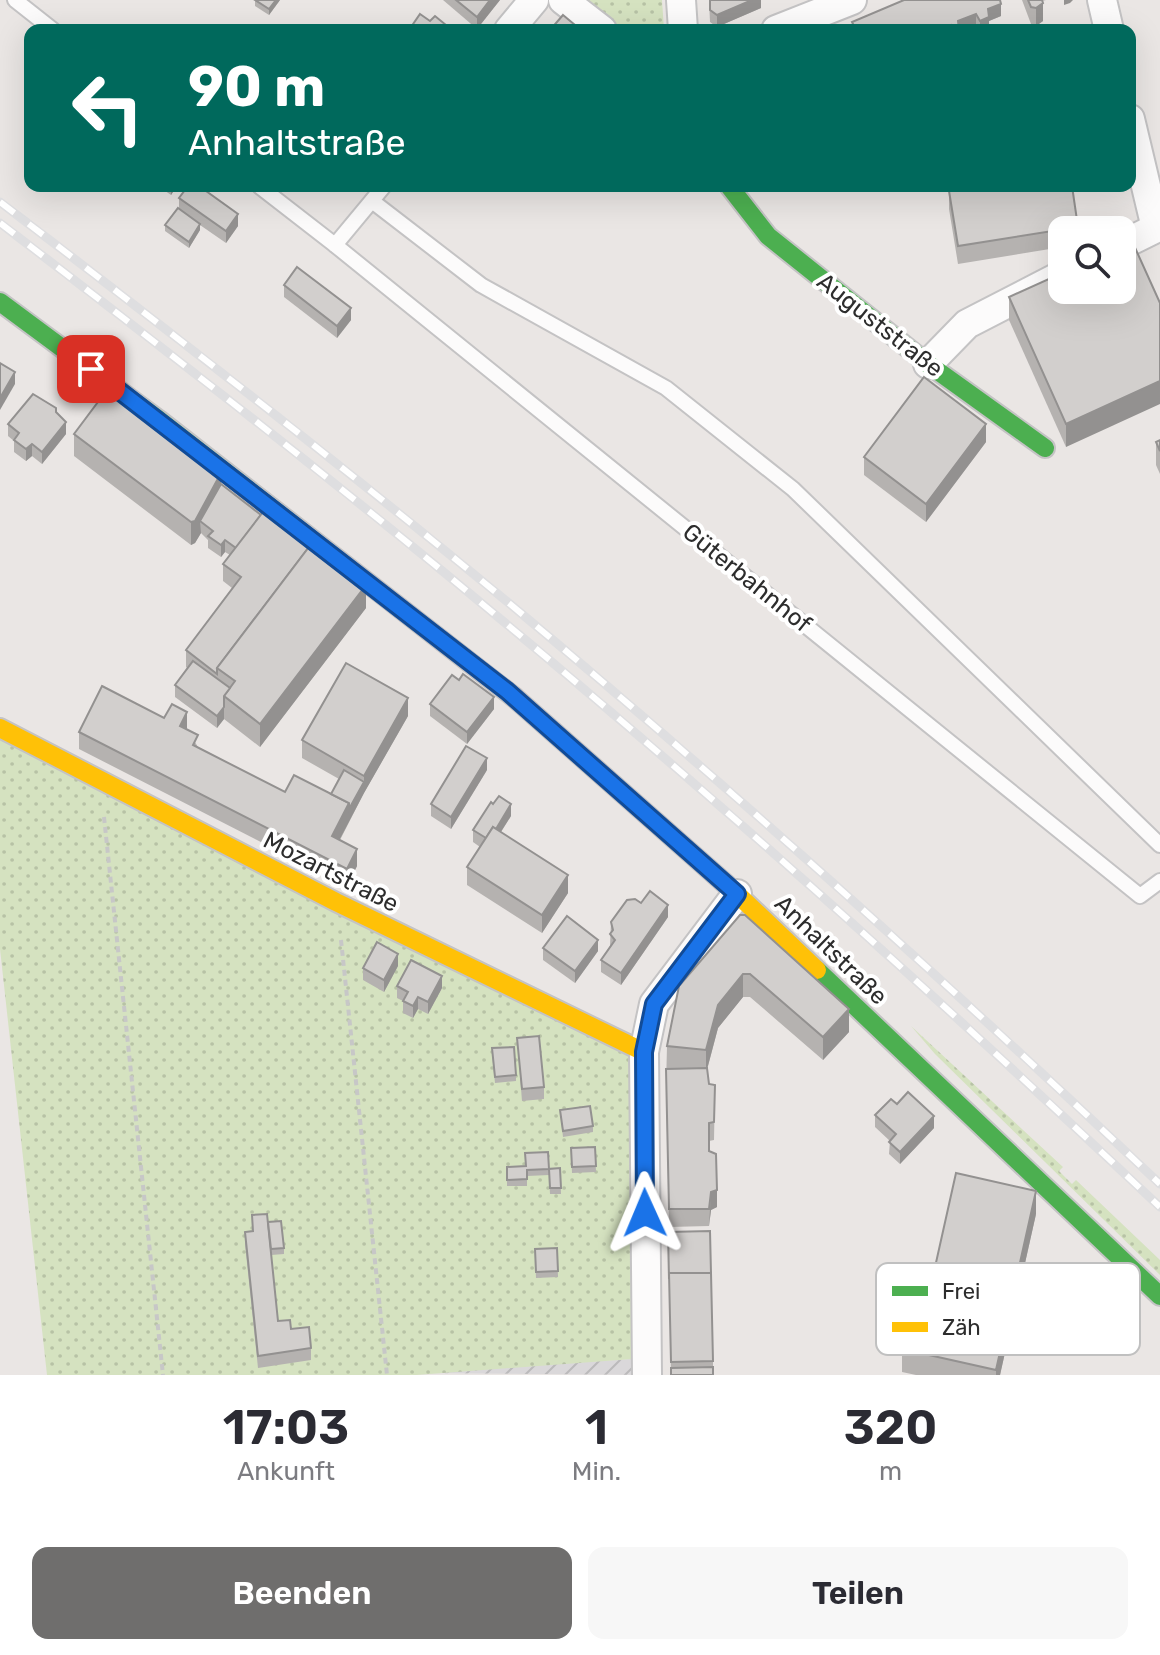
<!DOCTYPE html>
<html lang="de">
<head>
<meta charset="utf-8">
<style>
  body { margin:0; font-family:Rubik,sans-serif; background:#f7f7f7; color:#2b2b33; height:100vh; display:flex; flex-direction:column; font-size:30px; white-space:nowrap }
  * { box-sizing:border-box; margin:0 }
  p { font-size:26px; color:#7c7c81 }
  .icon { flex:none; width:44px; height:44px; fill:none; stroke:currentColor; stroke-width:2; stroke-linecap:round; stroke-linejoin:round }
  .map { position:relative; height:1375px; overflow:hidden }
  .side { display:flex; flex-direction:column; background:#fff; flex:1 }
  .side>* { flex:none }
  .top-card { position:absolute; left:24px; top:24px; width:1112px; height:168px; border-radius:16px; box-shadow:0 8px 32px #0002; background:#00695c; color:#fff; overflow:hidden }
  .buttons { position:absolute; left:1048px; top:216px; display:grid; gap:16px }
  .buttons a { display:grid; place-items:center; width:88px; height:88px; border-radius:16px; background:#fff; box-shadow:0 8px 32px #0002; font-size:40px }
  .pin { position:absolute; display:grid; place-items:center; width:68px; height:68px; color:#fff; margin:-34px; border-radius:16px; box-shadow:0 4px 12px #0006 }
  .me { position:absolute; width:88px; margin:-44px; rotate:359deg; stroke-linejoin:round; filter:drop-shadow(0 0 6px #0008) }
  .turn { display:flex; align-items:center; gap:28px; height:168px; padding:0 32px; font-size:36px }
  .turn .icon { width:104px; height:104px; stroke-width:2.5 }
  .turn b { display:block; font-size:56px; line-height:68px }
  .eta { display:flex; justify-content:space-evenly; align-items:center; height:136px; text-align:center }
  .eta b { font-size:48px; font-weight:600; line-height:56px }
  .action { display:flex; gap:16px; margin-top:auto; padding:16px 32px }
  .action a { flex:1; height:92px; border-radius:16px; background:#6f6e6d; color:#fff; font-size:32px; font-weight:600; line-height:92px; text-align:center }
  .action a+a { background:#f7f7f7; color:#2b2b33 }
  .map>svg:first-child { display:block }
</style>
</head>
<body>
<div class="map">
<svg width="1160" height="1375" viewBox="0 0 1160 1375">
  <defs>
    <pattern id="industrial-furrows" width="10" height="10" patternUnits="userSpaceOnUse" patternTransform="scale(2)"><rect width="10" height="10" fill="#dad8da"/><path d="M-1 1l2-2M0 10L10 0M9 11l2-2" fill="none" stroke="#bbbabb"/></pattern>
    <pattern id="grass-dots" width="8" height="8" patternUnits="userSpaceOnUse" patternTransform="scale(2)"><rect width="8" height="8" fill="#d5e2c0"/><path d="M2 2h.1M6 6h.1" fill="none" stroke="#b7c2a5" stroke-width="1.8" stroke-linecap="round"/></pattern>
  </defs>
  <rect width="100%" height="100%" fill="#eae6e4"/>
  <path fill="url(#industrial-furrows)" d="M646 1358 647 1375 416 1373Z"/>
  <g fill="url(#grass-dots)">
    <path d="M584 0H662L664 30H624Z"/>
    <path d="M0 728 644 1052 646 1358 416 1375H47L0 949Z"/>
    <path d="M911 1026 1063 1167 1059 1171 1072 1184 1076 1180 1160 1260V1275L935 1054Z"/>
  </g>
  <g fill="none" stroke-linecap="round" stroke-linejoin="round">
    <g stroke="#c4c3c4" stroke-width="18">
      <g id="lane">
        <path d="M15 0 53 30"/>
        <path d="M259 186 335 245 384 186"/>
        <path d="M372 201 481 285 666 388 793 489 1160 845"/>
        <path d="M335 245 1140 896 1160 881"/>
      </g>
    </g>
    <g stroke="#c4c3c4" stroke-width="32">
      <g id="street">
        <path d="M563 0 602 30"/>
        <path d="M681 0 683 30"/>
        <path d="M1102 0 1109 30"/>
        <path d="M509 30 534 0"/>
        <path d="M776 30 852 0"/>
        <path d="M1122 245 1156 228 1130 119"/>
        <path d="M928 364 967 324 1062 275"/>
        <path d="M647 1375 644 1052 654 1004 737 894"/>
      </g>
    </g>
    <g stroke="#c4c3c4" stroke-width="22">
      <g id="fast">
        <path d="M729 186 768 236 928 364 1045 448"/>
        <path d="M0 302 159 420 514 697"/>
        <path d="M817 970 1160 1296"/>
      </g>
    </g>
    <g stroke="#c4c3c4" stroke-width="22">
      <g id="slow">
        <path d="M514 697 737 894 817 970"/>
        <path d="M0 728 336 902 644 1052"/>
      </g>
    </g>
    <g stroke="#c7c7c7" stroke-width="4" stroke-dasharray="6 4" stroke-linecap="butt">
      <path d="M104 817 163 1375"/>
      <path d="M341 940 387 1375"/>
    </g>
    <use href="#lane" stroke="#fcfbfb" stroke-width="14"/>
    <use href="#street" stroke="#fcfbfb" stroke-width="28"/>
    <use href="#fast" stroke="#4caf50" stroke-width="18"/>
    <use href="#slow" stroke="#ffc107" stroke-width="18"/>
    <g stroke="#dedee0" stroke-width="9">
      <g id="rail">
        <path d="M0 202C172 333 343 466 510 604 733 790 949 984 1160 1184"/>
        <path d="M0 223C168 352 335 481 498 617 726 806 945 1004 1160 1207"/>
      </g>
    </g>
    <use href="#rail" stroke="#fff" stroke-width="6" stroke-dasharray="18" stroke-linecap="butt"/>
  </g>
  <g fill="#b5b2b0">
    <path d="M255 0H280L269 15 255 6Z"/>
    <path d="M443 0H500L477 29Z"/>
    <path d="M709 0H761V8L717 27 710 22Z"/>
    <path d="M904 0 1001 16 989 21V29L987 30H978L976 26 965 30H852V22Z"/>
    <path d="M1022 0H1046L1042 1 1043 21 1036 26 1031 24Z"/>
    <path d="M158 186H177L171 195Z"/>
    <path d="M949 191 1078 227V230H1062V247L958 264 949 209Z"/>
    <path d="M179 198 238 226 226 243 200 225V230L189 248 165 231V225L179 209Z"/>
    <path d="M1132 241 1066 447 1009 320V297Z"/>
    <path d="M284 285 351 320 337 338 284 297Z"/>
    <path d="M56 412 66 434 42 464 32 456 26 461 14 452V441L8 436V424Z"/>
    <path d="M74 434 221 484 366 608 260 747 224 719 217 728 175 697V685L187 668 186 667V650L232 588 223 581V564L230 555 225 552 221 557 208 548V540L201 533 195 543 191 545 74 456Z"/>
    <path d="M1160 440V474L1156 465V442Z"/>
    <path d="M986 442 926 522 864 475V457Z"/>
    <path d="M430 704 494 709 467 744 430 716Z"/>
    <path d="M408 716 364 793 340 840 357 866 347 886 79 749V732L187 729 198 747 285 792 331 794 339 779 302 758V740Z"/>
    <path d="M487 770 451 829 431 816V804Z"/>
    <path d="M511 816 501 832 568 893 542 933 467 885V867L480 847 473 842V830Z"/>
    <path d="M740 915 849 1032 823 1060 750 997H743L718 1028 707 1070 709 1084 715 1085 714 1140 709 1141V1151L717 1207 711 1210 709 1226 669 1227 666 1086 667 1046Z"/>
    <path d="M668 917 621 985 601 972V960L610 946 611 922Z"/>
    <path d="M543 948 598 951 575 983 543 960Z"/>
    <path d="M398 966 384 992 363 980V968Z"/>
    <path d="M397 986 442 988 428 1014 418 1009 413 1018 403 1013V1001L397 998Z"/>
    <path d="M517 1038 544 1087V1099L522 1101Z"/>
    <path d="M492 1054 516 1075V1081L495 1083Z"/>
    <path d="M897 1104 934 1128 900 1164 889 1154 890 1141 875 1127V1115Z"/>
    <path d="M560 1110 593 1126V1132L563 1137Z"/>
    <path d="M595 1147 596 1172 572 1173 571 1148Z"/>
    <path d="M507 1167 560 1168 561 1194H550L549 1175 527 1176V1186H507Z"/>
    <path d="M1036 1214 1000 1375H916L902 1372V1349L929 1294Z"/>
    <path d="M252 1215 268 1222 284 1248V1254L271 1255 278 1321 291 1329 311 1348V1360L258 1368 245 1244V1232L252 1231Z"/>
    <path d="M668 1232 713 1361V1375H671Z"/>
    <path d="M557 1248 558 1277 536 1278 535 1249Z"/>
  </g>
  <g fill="#939190">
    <path d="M276 0H280L269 15V9Z"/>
    <path d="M490 0H500L477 29V17Z"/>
    <path d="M752 0H761V8L717 27V15Z"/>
    <path d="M1064 0H1073L1070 3 1064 5Z"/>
    <path d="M1043 3V21L1036 26V8Z"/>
    <path d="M1001 4V16L989 21V29L980 30V21L988 9Z"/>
    <path d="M976 14V26L965 30H958V21Z"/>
    <path d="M951 25V30H937Z"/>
    <path d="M173 186H177L171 195V189Z"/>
    <path d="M238 214V226L226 243V231Z"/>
    <path d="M200 224V230L189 248V242Z"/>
    <path d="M351 308V320L337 338V326Z"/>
    <path d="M15 372V384L0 410V398Z"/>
    <path d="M1160 381V404L1066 447V424Z"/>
    <path d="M66 422V434L42 464V452Z"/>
    <path d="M986 424V442L926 522V504Z"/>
    <path d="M32 444V456L26 461V449Z"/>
    <path d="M221 473V496L200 521 201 533 195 543 191 545V522Z"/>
    <path d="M225 540V552L221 557V545Z"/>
    <path d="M366 585V608L260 747V724Z"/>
    <path d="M494 697V709L467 744V732Z"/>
    <path d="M408 698V716L364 793 332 854V836L349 803 364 782V776Z"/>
    <path d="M224 707V719L217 728V716Z"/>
    <path d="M187 712V729L180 726Z"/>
    <path d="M487 758V770L451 829V817Z"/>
    <path d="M511 804V816L488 852V840Z"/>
    <path d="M357 849V866L347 886V869Z"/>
    <path d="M568 875V893L542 933V915Z"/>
    <path d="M668 905V917L621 985V973Z"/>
    <path d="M598 940V951L575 983V971Z"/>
    <path d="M398 954V966L384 992V980Z"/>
    <path d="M743 974V997L718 1028 706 1073V1050L718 1005Z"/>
    <path d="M442 976V988L428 1014V1002Z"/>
    <path d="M418 997V1009L413 1018V1006Z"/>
    <path d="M849 1009V1032L823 1060V1037Z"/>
    <path d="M934 1116V1128L900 1164V1152Z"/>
    <path d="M717 1190V1207L711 1210 709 1226 711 1192Z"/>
    <path d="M1036 1191V1214L1000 1375H996V1370Z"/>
  </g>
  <g fill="#d2cfcd" stroke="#939190" stroke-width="2">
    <path d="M255 0H276L269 9Z"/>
    <path d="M456 0H490L477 17Z"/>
    <path d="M710 0H752L717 15 710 10Z"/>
    <path d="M904 0H1000L1001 4 988 9 989 17 980 21 976 14 958 21 959 30H953L951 25 937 30H856L852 22Z"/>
    <path d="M1028 0H1042L1043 3 1036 8 1031 7Z"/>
    <path d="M420 14 430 21 435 16 452 30H409Z"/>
    <path d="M563 15 581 30H550Z"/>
    <path d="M188 186H199L238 214 226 231 179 198Z"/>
    <path d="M981 186H1072L1078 227 958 246 949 191Z"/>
    <path d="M178 208 200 224 189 242 165 225Z"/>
    <path d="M1132 241 1160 303V381L1066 424 1009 297 1062 273V290H1122V246Z"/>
    <path d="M297 267 351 308 337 326 284 285Z"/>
    <path d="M0 363 15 372 0 398Z"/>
    <path d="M924 377 986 424 926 504 864 457Z"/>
    <path d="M110 386 221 473 195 521 191 522 74 434Z"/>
    <path d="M33 394 56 408V412L66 422 42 452 32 444 26 449 14 440 19 433 8 424Z"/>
    <path d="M1160 440V451L1156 442Z"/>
    <path d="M221 484 261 515 236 548 225 540 221 545 208 536 213 531 200 521Z"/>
    <path d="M263 512 309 547 217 668V674L186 650 241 577 223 564Z"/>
    <path d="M312 543 366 585 260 724 224 696 235 681 217 668Z"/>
    <path d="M193 661 230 688 224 696V707L217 716 175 685Z"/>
    <path d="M346 663 408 698 364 776 302 740Z"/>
    <path d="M463 674 494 697 467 732 430 704 452 675 459 680Z"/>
    <path d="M102 686 164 718 172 704 187 712 180 726 198 735 193 745 285 792 294 775 349 803 332 836 357 849 347 869 79 732Z"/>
    <path d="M466 746 487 758 451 817 431 804Z"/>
    <path d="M344 770 364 782 349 809V803L331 794Z"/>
    <path d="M499 796 511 804 496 829 493 827 486 838 473 830 491 802 493 804Z"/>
    <path d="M493 827 568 875 542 915 467 867Z"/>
    <path d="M650 891 668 905 621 973 601 960 615 940 610 934 613 930 611 922 627 900 635 899 641 903Z"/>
    <path d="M740 915H745L849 1009 823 1037 750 974H743L718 1005 706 1050 667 1046 679 986Z"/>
    <path d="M567 916 598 940 575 971 543 948Z"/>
    <path d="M377 942 398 954 384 980 363 968Z"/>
    <path d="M411 960 442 976 428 1002 418 997 413 1006 403 1001 408 992 397 986Z"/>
    <path d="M539 1036 544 1087 522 1089 517 1038Z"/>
    <path d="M514 1047 516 1075 495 1077 492 1048Z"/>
    <path d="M707 1068 709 1084 715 1085 714 1122 709 1123V1151L716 1154 717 1190 711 1192 709 1209H669L666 1069Z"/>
    <path d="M908 1092 934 1116 900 1152 889 1142 896 1134 875 1115 891 1099 897 1104Z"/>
    <path d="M590 1106 593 1126 563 1131 560 1110Z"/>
    <path d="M595 1147 596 1166 572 1167 571 1148Z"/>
    <path d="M548 1152 549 1169 527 1170V1179L507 1180V1167L526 1166 525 1153Z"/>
    <path d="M560 1168 561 1188H550L549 1169Z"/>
    <path d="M956 1173 1036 1191 996 1370 902 1349 916 1291 929 1294Z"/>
    <path d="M267 1214 278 1321 290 1320 291 1329 309 1327 311 1348 258 1356 245 1232 253 1231 252 1215Z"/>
    <path d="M281 1221 284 1248 271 1249 268 1222Z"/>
    <path d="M710 1231 711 1273H669V1279L668 1232Z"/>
    <path d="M557 1248 558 1271 536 1272 535 1249Z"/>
    <path d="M669 1273H711L713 1361 671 1362Z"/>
    <path d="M713 1367V1375H671V1368Z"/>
  </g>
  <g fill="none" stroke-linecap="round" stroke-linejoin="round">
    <g stroke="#114b97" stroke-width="20">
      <path id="route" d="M91 369 507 691 737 894 654 1004 644 1052 645 1213"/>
    </g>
    <use href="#route" stroke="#1a73e8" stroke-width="14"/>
  </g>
  <g text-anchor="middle" stroke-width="8" stroke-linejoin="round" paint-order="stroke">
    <g font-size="24" fill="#2d2d2d" stroke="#fff">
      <text transform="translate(880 325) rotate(38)" y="8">Auguststraße</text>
      <text transform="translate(747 578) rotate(39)" y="8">Güterbahnhof</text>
      <text transform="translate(331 872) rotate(27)" y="8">Mozartstraße</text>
      <text transform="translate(831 950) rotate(44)" y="8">Anhaltstraße</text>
    </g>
  </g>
  <rect x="876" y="1263" width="264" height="92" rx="12" fill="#fff" stroke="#c0c0c0" stroke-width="2"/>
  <rect x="892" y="1286" width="36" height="10" fill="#4caf50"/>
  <rect x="892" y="1322" width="36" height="10" fill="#ffc107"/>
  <g font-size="22" fill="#2d2d2d">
    <text x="942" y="1299">Frei</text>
    <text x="942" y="1335">Zäh</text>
  </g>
</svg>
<div class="buttons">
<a><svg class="icon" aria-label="search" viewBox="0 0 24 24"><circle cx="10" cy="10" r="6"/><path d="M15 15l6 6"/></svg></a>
</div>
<div class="pin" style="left:91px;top:369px;background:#d93025"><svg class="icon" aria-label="arrive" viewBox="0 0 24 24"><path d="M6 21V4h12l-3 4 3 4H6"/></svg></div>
<svg class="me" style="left:645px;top:1213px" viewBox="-20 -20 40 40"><path d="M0-17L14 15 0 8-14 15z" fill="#1a73e8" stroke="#fff" stroke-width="4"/></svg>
<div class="top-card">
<div class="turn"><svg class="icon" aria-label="left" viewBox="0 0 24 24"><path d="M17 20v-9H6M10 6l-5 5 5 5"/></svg><div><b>90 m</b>Anhaltstraße</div></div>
</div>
</div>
<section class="side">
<div class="eta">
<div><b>17:03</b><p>Ankunft</p></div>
<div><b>1</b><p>Min.</p></div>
<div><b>320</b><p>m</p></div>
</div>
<div class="action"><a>Beenden</a><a>Teilen</a></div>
</section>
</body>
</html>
